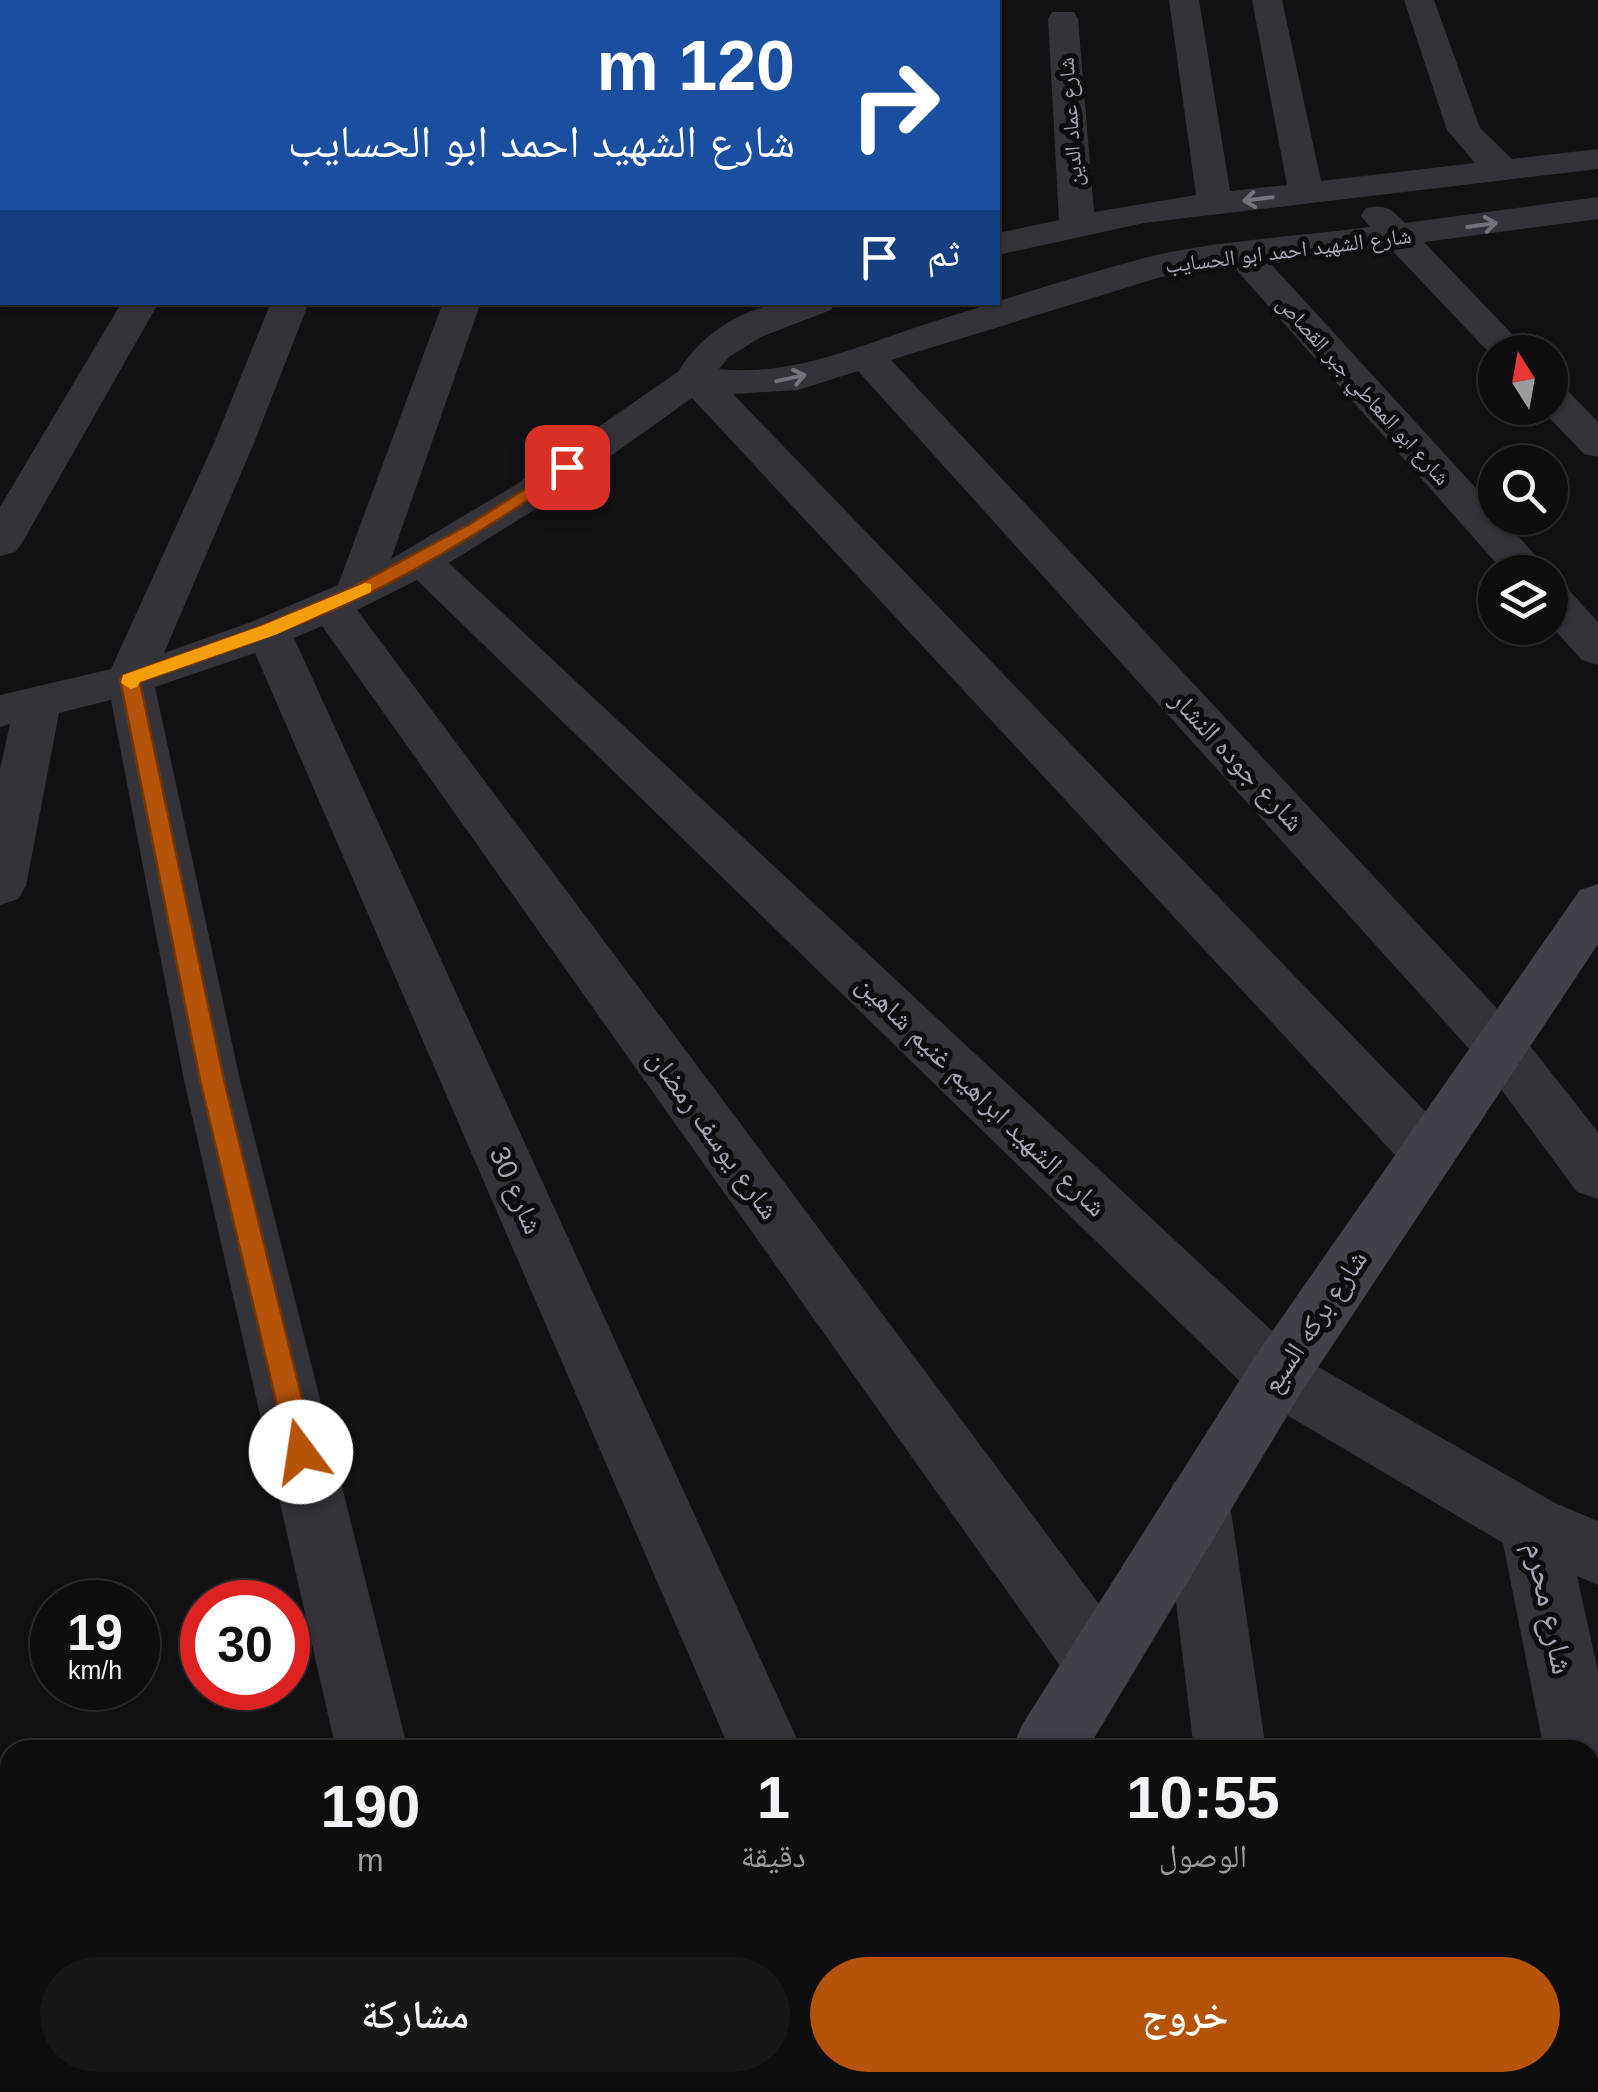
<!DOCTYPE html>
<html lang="ar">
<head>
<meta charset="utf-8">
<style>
  body { margin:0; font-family:Helvetica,"Noto Naskh Arabic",sans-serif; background:#171718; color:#f1f3f6; direction:rtl; height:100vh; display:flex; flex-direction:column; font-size:38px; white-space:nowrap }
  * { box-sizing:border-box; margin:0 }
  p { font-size:32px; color:#9b9c9e }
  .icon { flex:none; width:55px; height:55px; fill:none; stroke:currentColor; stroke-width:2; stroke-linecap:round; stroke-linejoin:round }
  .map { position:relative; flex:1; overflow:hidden; direction:ltr }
  .side { position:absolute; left:0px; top:1740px; width:1600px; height:352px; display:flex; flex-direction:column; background:#0e0e0f; border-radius:30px 30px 0 0; box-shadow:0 2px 8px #0004,0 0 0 2px #2e2e2f; direction:rtl }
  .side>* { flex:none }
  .guide { position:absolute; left:0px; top:0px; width:1000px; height:305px; box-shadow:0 2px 8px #0004,0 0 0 2px #2e2e2f; direction:rtl; background:#1a4fa0; color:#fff; overflow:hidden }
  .needle { width:65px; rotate:349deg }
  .buttons { position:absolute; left:1478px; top:335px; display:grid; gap:20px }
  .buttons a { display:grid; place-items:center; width:90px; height:90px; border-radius:50%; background:#0e0e0f; box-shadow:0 2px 8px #0004,0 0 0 2px #2e2e2f; font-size:50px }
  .speed { position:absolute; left:30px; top:1580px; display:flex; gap:20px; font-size:50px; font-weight:700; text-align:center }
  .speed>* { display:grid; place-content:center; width:130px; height:130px; border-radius:50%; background:#0e0e0f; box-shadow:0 2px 8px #0004,0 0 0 2px #2e2e2f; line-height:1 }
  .speed small { font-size:25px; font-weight:400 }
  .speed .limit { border:15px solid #d22; background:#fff; color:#111 }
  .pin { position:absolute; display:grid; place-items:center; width:85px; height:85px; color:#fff; margin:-42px; border-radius:20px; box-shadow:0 5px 15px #0006 }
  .me { position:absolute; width:110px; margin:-55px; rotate:346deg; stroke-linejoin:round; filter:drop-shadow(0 0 8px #0008) }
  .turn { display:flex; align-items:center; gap:35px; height:210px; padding:0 40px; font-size:45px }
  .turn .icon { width:130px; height:130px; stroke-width:2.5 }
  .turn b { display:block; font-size:70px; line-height:85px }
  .then { display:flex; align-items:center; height:95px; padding:0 40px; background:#0003; gap:20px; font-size:38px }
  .eta { display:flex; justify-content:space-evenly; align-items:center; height:170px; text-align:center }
  .eta b { font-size:60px; font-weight:600; line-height:70px }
  .button { display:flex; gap:20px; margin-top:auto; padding:20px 40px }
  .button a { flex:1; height:115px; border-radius:60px; background:#b45309; color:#fff; font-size:40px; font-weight:600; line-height:115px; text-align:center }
  .button a+a { background:#171718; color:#f1f3f6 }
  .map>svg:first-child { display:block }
</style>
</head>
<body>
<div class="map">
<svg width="1598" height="2092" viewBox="0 0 1598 2092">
  <rect width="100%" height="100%" fill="#121214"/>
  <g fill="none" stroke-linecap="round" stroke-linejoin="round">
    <g fill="#333339" fill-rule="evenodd">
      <path d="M1169 0H1199L1230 191 1287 185 1252 0H1282L1321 181 1475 163 1447 130 1404 0H1434L1480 128 1512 159 1598 149V169L1144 223 998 255V233L1059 220 1048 19 1052 12H1074L1078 19 1094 212 1196 195Z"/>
      <path d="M1598 197V219L1424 242 1529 352H1495V359L1388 246 1269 262 1495 509V518H1502L1550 572H1504L1234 267 1161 277 891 360 1519 1032 1598 1132V1199L1577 1192 1481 1062 858 371 798 390 733 394 1448 1135 1457 1152 1448 1169 1428 1175 1408 1169 692 398 542 505 449 563 1299 1356 1555 1503 1598 1521V1585L1577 1576 1598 1671V1868L1590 1864V1750H1544L1503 1543 1255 1396 417 580 357 610 1125 1639 1135 1663 1125 1687 1100 1697 1075 1687 322 626 294 638 802 1750H730L255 653 155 687 240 1080 408 1750H336L184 1080 111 700 59 713 26 886 18 899 0 905V769L10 724 0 727V695L111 669 214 443 271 302H309L254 443 164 653 251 622 338 585 443 302H481L391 559 512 487 679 371C699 336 741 309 781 303 798 300 819 302 836 302L831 310 761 337 729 357 719 369C791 377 859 346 926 324 999 301 1070 278 1144 258 1216 240 1295 237 1370 227L1361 216 1366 208C1386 204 1392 209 1405 223Z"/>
      <path d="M2 254V279L0 280V255Z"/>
      <path d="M122 302H159L22 543 15 552 0 556V507Z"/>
      <path d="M1550 383 1564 387 1598 422V457L1584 454 1540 408H1550Z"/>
      <path d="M1550 583 1566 587 1598 622V665L1582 660 1550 625Z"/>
      <path d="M1197 1473 1220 1482 1230 1504 1266 1750H1194L1164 1504 1174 1482Z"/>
      <path d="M407 2082H487L489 2092H409Z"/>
      <path d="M1235 2082H1315L1317 2092H1237Z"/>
    </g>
    <g fill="#414249" fill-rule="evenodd">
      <path d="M1598 884V944L1299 1396 1087 1750H1011L1022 1725 1255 1356 1580 890Z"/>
      <path d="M801 2082H883L879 2092H797Z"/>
    </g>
  </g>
  <defs><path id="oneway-shaft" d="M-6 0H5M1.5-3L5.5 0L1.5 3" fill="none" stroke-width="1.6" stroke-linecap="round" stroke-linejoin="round" transform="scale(2.5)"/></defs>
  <g stroke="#71737d">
    <use href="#oneway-shaft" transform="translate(1258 199) rotate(173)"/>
    <use href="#oneway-shaft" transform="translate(1482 225) rotate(-8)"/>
    <use href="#oneway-shaft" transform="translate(791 378) rotate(-12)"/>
  </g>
  <path fill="#b45309" stroke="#753606" stroke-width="2.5" d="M567 462 576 467 573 471C505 516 436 561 362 597 290 631 215 656 140 682L224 1080 315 1452 311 1460 301 1464 292 1460 288 1452 200 1080 120 679 123 675 261 626 351 588 470 524Z"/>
  <path fill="#f59e0b" d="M365 583 371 584V592L275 635 140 682 137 687 131 689 121 683 123 675 261 626Z"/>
  <g text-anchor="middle" stroke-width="10" stroke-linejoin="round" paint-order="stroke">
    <g font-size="22" fill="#a3a7b5" stroke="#0d0d0f">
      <text transform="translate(1070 122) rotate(-94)" y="8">شارع عماد الدين</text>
      <text transform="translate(1288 250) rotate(-7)" y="8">شارع الشهيد احمد ابو الحسايب</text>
      <text transform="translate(1364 390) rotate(48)" y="8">شارع ابو المعاطي جبر القصاص</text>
    </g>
    <g font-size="28" fill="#a3a7b5" stroke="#0d0d0f">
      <text transform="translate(1238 760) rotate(47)" y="10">شارع جوده النشار</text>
      <text transform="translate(982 1095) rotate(44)" y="10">شارع الشهيد ابراهيم غنيم شاهين</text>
      <text transform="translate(714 1134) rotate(54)" y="10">شارع يوسف رمضان</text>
      <text transform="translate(517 1190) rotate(66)" y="10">شارع 30</text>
      <text transform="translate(1314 1321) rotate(-56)" y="10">شارع بركه السبع</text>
    </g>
    <g font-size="32" fill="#a3a7b5" stroke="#0d0d0f">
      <text transform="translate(1550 1608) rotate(78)" y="11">شارع محرم</text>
    </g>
  </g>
</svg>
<div class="buttons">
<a><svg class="needle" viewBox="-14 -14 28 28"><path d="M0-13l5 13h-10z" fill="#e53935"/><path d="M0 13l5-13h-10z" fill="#9b9c9e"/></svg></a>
<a><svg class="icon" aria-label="search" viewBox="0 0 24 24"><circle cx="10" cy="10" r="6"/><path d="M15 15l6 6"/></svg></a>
<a><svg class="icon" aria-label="layers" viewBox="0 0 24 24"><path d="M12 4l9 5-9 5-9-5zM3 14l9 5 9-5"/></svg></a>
</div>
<div class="speed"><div>19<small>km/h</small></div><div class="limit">30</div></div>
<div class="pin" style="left:567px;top:467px;background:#d93025"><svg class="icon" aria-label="arrive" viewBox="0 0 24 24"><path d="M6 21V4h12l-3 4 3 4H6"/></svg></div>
<svg class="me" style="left:301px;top:1452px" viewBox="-20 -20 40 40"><circle r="19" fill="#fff"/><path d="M0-13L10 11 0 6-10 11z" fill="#b45309"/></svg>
<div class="guide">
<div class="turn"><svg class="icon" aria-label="right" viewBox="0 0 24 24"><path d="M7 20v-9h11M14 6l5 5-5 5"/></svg><div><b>120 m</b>شارع الشهيد احمد ابو الحسايب</div></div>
<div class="then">ثم<svg class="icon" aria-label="arrive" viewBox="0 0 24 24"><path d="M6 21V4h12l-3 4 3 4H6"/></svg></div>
</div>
<section class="side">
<div class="eta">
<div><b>10:55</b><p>الوصول</p></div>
<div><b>1</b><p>دقيقة</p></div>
<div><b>190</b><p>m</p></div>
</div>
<div class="button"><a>خروج</a><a>مشاركة</a></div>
</section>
</div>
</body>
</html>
